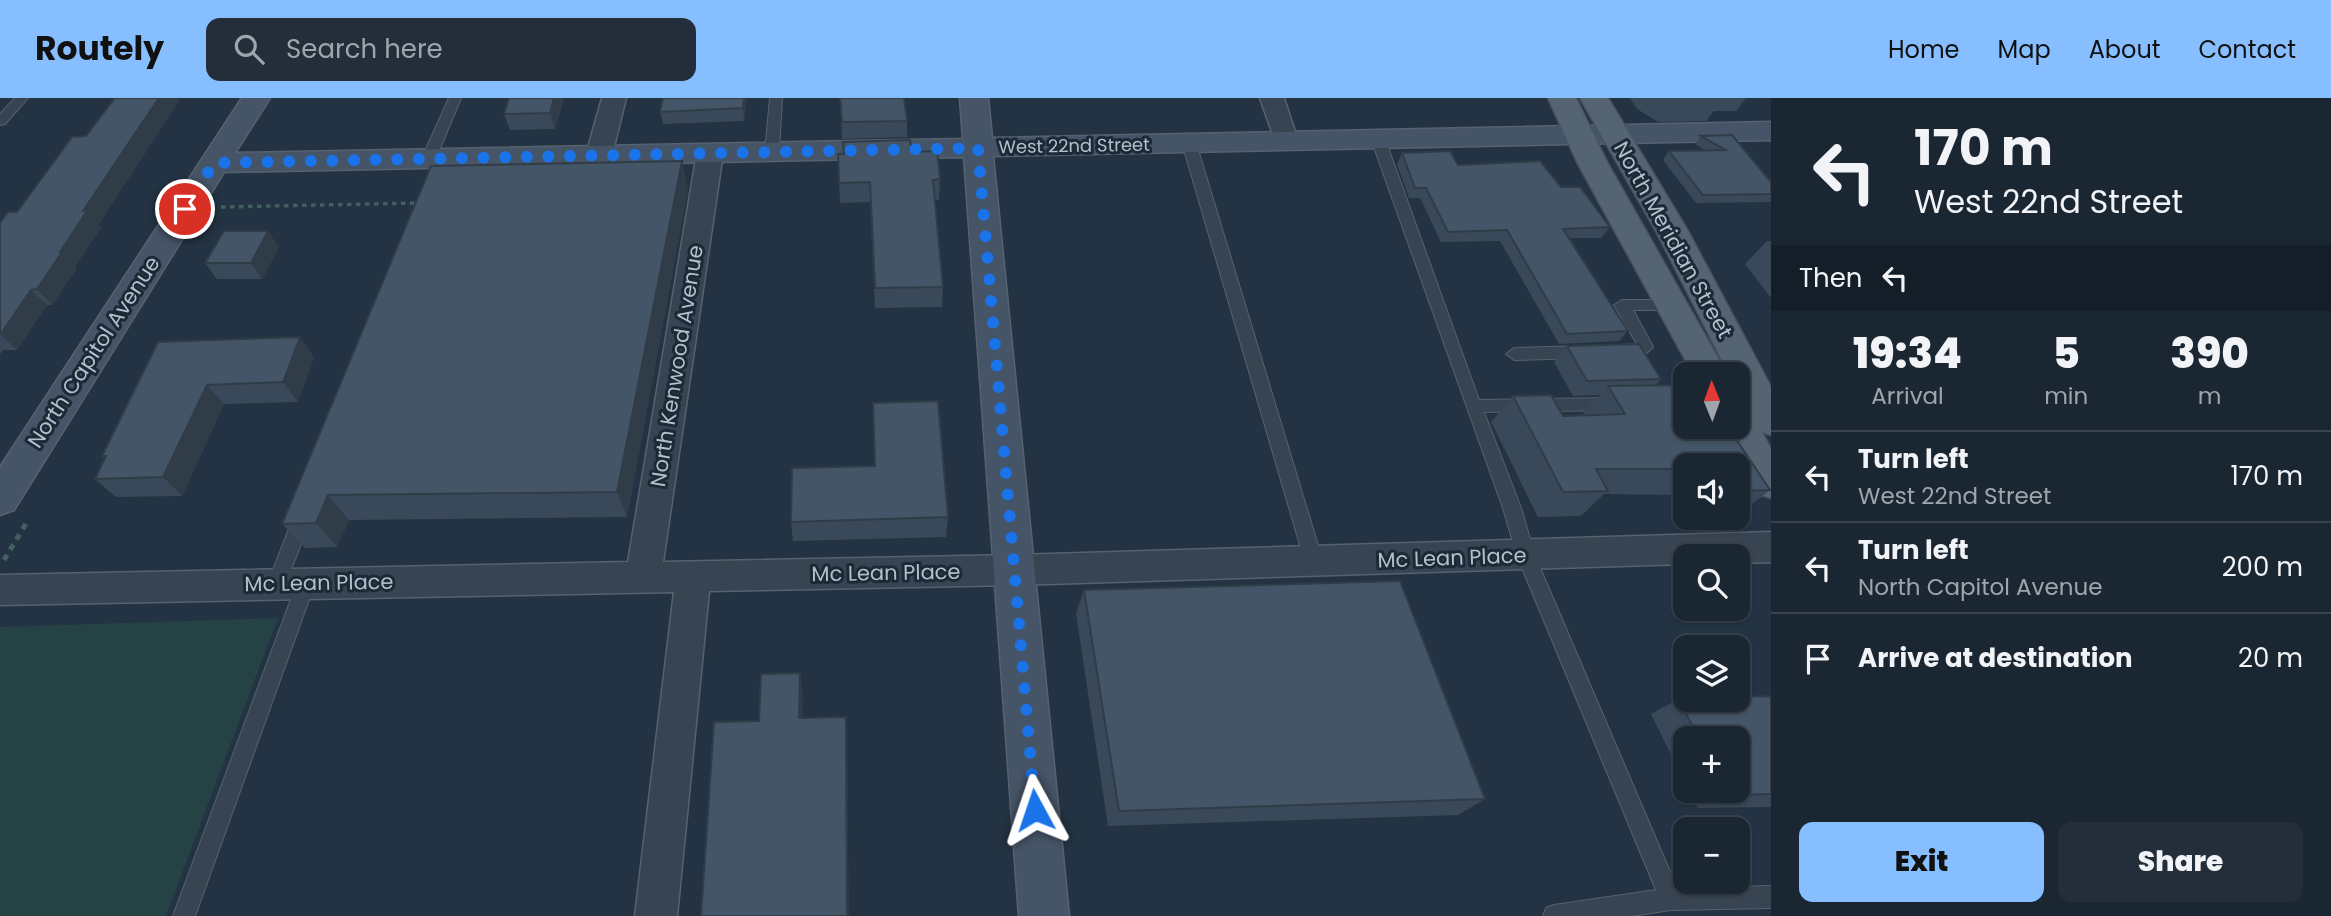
<!DOCTYPE html>
<html lang="en">
<head>
<meta charset="utf-8">
<style>
  body { margin:0; font-family:Poppins,sans-serif; background:#232e3a; color:#f1f3f6; height:100vh; display:flex; flex-direction:column; font-size:26px; white-space:nowrap }
  * { box-sizing:border-box; margin:0 }
  p { font-size:23px; color:#9fa5ac }
  .icon { flex:none; width:38px; height:38px; fill:none; stroke:currentColor; stroke-width:2; stroke-linecap:round; stroke-linejoin:round }
  .map { position:relative; flex:1; overflow:hidden }
  .drawer { display:flex; flex-direction:column; background:#1a2632; width:560px }
  .drawer>* { flex:none }
  .top-card { background:#1a2632; color:#f1f3f6; overflow:hidden }
  .needle { width:46px; rotate:359deg }
  .fabs { position:absolute; left:1673px; top:264px; display:grid; gap:14px }
  .fabs a { display:grid; place-items:center; width:77px; height:77px; border-radius:14px; background:#1a2632; box-shadow:0 2px 5px #0004,0 0 0 2px #38434d; font-size:35px }
  .pin { position:absolute; display:grid; place-items:center; width:60px; height:60px; color:#fff; margin:-30px; border:4px solid #fff; border-radius:50%; box-shadow:0 2px 7px #0007 }
  .me { position:absolute; width:77px; margin:-38px; rotate:355deg; stroke-linejoin:round; filter:drop-shadow(0 0 5px #0008) }
  .turn { display:flex; align-items:center; gap:24px; height:147px; padding:0 28px; font-size:32px }
  .turn .icon { width:91px; height:91px; stroke-width:2.5 }
  .turn b { display:block; font-size:49px; line-height:60px }
  .then { display:flex; align-items:center; height:66px; padding:0 28px; background:#0003; gap:14px; font-size:26px }
  .eta { display:flex; justify-content:space-evenly; align-items:center; height:119px; text-align:center }
  .eta b { font-size:42px; font-weight:800; line-height:49px }
  .cta { display:flex; gap:14px; margin-top:auto; padding:14px 28px }
  .cta a { flex:1; height:80px; border-radius:14px; background:#87beff; color:#111; font-size:28px; font-weight:800; line-height:80px; text-align:center }
  .cta a+a { background:#232e3a; color:#f1f3f6 }
  ul { padding:0; list-style:none }
  li { display:flex; align-items:center; gap:21px; height:91px; padding:0 28px; border-top:2px solid #38434d }
  li div { flex:1 }
  li b { display:block; font-size:26px }
  li em { font-style:normal }
  header { display:flex; align-items:center; gap:42px; box-sizing:border-box; height:98px; padding:0 35px; background:#87beff; color:#111 }
  header strong { font-size:33px }
  nav { display:flex; gap:38px; margin-inline-start:auto; font-size:24px }
  .search { width:490px; height:63px; background:#232e3a; display:flex; align-items:center; gap:18px; box-sizing:border-box; padding:0 24px; border-radius:14px; color:#9fa5ac; font-size:26px }
  main { display:flex; flex:1; min-height:0 }
  .map>svg:first-child { display:block }
</style>
</head>
<body>
<header>
<strong>Routely</strong>
<div class="search"><svg class="icon" aria-label="search" viewBox="0 0 24 24"><circle cx="10" cy="10" r="6"/><path d="M15 15l6 6"/></svg>Search here</div>
<nav><a>Home</a><a>Map</a><a>About</a><a>Contact</a></nav>
</header>
<main>
<div class="map">
<svg width="1771" height="818" viewBox="0 0 1771 818">
  <rect width="100%" height="100%" fill="#233343"/>
  <path fill="#254244" d="M278 520 166 818H0V529Z"/>
  <g fill="none" stroke-linecap="round" stroke-linejoin="round">
    <g stroke="#55626f" stroke-width="2">
      <g id="lane">
        <path d="M15 0H28L5 26 0 27V16Z"/>
        <path d="M449 0H461L436 60 434 63H424L422 60Z"/>
        <path d="M770 0H782L779 54 772 58 765 54Z"/>
        <path d="M1378 37 1385 41 1479 302 1613 300 1621 306 1613 312 1484 314 1521 410 1535 458 1677 790 1771 788V810L1671 812 1631 818H1543L1546 810 1554 807 1656 792 1517 458 1503 410 1371 41Z"/>
        <path d="M1189 41 1196 45 1323 464 1320 470 1314 472 1308 470 1305 464 1182 45Z"/>
        <path d="M1622 202H1672L1680 207 1672 212H1633L1653 249C1644 260 1623 264 1613 253L1621 247 1637 246 1614 207Z"/>
        <path d="M1582 248 1590 254 1582 260 1514 262 1506 256 1514 250Z"/>
        <path d="M303 411 309 413 312 418 285 487 283 493 276 495 269 493 267 487 294 418 297 413Z"/>
        <path d="M306 477 313 479 315 485 195 818H173L297 485 299 479Z"/>
      </g>
    </g>
    <g stroke="#55626f" stroke-width="3">
      <g id="street">
        <path d="M602 0H626L612 57 608 63 599 65 590 63 586 57Z"/>
        <path d="M1260 0H1284L1298 43 1295 48 1286 51 1277 48Z"/>
        <path d="M710 47 719 49 723 55 663 464 1015 457 1771 434V464L1738 465V458H1685V466L1015 487 709 493 677 818H635L674 494 0 507V477L628 464 697 55 701 49Z"/>
      </g>
    </g>
    <g stroke="#55626f" stroke-width="3">
      <path id="secondary" d="M242 0H270L235 55 963 41 960 0H988L992 40 1771 24V42L993 58 1069 818H1019L964 59 224 74 14 412 0 417V369Z"/>
    </g>
    <g stroke="#44505e" stroke-width="3">
      <g id="primary">
        <path d="M1548 0H1576L1607 64 1727 276H1693L1577 64Z"/>
        <path d="M1580 0H1608L1688 133 1771 289V337L1762 334 1771 351V400L1758 396 1722 329H1738V311L1748 314 1738 293V276H1729L1656 133Z"/>
      </g>
    </g>
    <path stroke="#435f60" stroke-width="3.5" stroke-dasharray="4.5 4.5" stroke-linecap="butt" d="M221 109 419 105"/>
    <path stroke="#435f60" stroke-width="5" stroke-dasharray="6 6" stroke-linecap="butt" d="M4 462 27 424"/>
    <use href="#lane" fill="#384452" fill-rule="evenodd"/>
    <use href="#street" fill="#384452" fill-rule="evenodd"/>
    <use href="#secondary" fill="#455466" fill-rule="evenodd"/>
    <use href="#primary" fill="#556472" fill-rule="evenodd"/>
  </g>
  <g fill="#3a4959">
    <path d="M115 0H177L179 3 98 127 101 130 75 168 77 170 52 207H47L17 252H3L0 256V125L17 114 86 38Z"/>
    <path d="M564 0 555 31 510 32 504 16Z"/>
    <path d="M663 0H747L744 23 663 26 660 14Z"/>
    <path d="M840 0 907 23V39L842 41Z"/>
    <path d="M1630 0H1746L1736 13H1714L1706 23 1658 24 1637 11Z"/>
    <path d="M1732 37 1771 84V104L1696 105 1663 62 1669 53H1706L1695 46 1701 38Z"/>
    <path d="M912 54 940 81 939 102H935L943 189 942 209 875 210 870 104 840 105 838 56Z"/>
    <path d="M1402 55 1561 89 1610 129 1601 140H1570L1628 233 1619 243 1559 246 1500 143 1441 144 1420 100H1409L1397 66Z"/>
    <path d="M688 91 627 419 349 422 337 449 305 450 282 426Z"/>
    <path d="M1767 143H1771V200L1745 166Z"/>
    <path d="M279 149 262 181H217L205 165Z"/>
    <path d="M158 244 314 259 298 304 224 306 182 398 116 399 95 381 105 361 102 358Z"/>
    <path d="M1639 246 1661 281 1655 288 1684 287 1685 289V329H1728L1770 392 1738 417V368H1685V405L1680 397 1604 396 1581 418 1538 419 1491 324 1513 298 1551 297 1563 318H1585L1583 315 1600 297 1573 298 1554 264 1567 248Z"/>
    <path d="M948 419 946 439 793 443 791 424Z"/>
    <path d="M1084 492 1485 701 1458 717 1108 728 1076 515Z"/>
    <path d="M1678 601H1771V709L1698 710 1689 693H1738V640H1685V685L1651 616Z"/>
  </g>
  <g fill="#303c48">
    <path d="M159 0H177L179 3 98 127 101 130 75 168 77 170 52 207 37 191 83 113Z"/>
    <path d="M554 0H564L555 31 550 15Z"/>
    <path d="M744 0H747L744 23 743 10Z"/>
    <path d="M682 63 688 91 627 419 617 394Z"/>
    <path d="M268 133 279 149 262 181 251 165Z"/>
    <path d="M31 192 47 207 17 252 1 237Z"/>
    <path d="M300 239 314 259 298 304 283 284Z"/>
    <path d="M207 287 224 306 182 398 163 379Z"/>
    <path d="M328 397 349 422 337 449 316 425Z"/>
    <path d="M800 575 803 595 802 639 799 620Z"/>
    <path d="M846 619 847 638 849 818H847Z"/>
  </g>
  <g fill="#445567" stroke="#303c48" stroke-width="2">
    <path d="M115 0H159L83 113H87L60 154H62L37 191 31 192 0 237V125L8 114H17L72 39 86 38Z"/>
    <path d="M509 0H554L550 15 504 16Z"/>
    <path d="M663 0H744L743 10 660 14Z"/>
    <path d="M840 0H904L907 23 842 24Z"/>
    <path d="M1732 37 1771 84V96L1703 97 1669 53 1726 52 1701 38Z"/>
    <path d="M910 42 912 54 937 53 940 81 933 82 943 189 875 190 870 84 839 85 838 56H844L843 44Z"/>
    <path d="M1450 53 1458 67 1540 63 1561 89H1580L1610 129 1563 131 1628 233 1567 236 1507 132 1448 134 1426 90H1415L1402 55Z"/>
    <path d="M682 63 617 394 328 397 316 425 282 426 431 68Z"/>
    <path d="M224 133H268L251 165H205Z"/>
    <path d="M300 239 283 284 207 287 163 379 95 381 106 358H102L158 244Z"/>
    <path d="M1639 246 1661 281 1587 283 1567 248Z"/>
    <path d="M1684 287 1685 289V329H1728L1770 392 1738 393V368H1685V371H1596L1608 393 1563 394 1513 298 1551 297 1563 318 1625 316 1608 288Z"/>
    <path d="M938 303 948 419 791 424 792 370 875 368 873 305Z"/>
    <path d="M1400 483 1485 701 1119 713 1084 492Z"/>
    <path d="M800 575 799 620 846 619 847 818H701L714 624 759 623 761 576Z"/>
    <path d="M1770 598 1771 601V696L1728 697 1726 693H1738V640H1699L1678 601 1685 600V602H1738V599Z"/>
  </g>
  <g fill="none" stroke-linecap="round" stroke-linejoin="round">
    <path stroke="#1a73e8" stroke-width="12" stroke-dasharray="0 21.6" d="M185 111 214 65 978 50 1035 712"/>
  </g>
  <g text-anchor="middle" stroke-width="6" stroke-linejoin="round" paint-order="stroke">
    <g font-size="18" fill="#b4bfcc" stroke="#1c2937">
      <text transform="translate(1074 48) rotate(-1)" y="6">West 22nd Street</text>
    </g>
    <g font-size="21" fill="#b4bfcc" stroke="#1c2937">
      <text transform="translate(1673 142) rotate(61)" y="7">North Meridian Street</text>
      <text transform="translate(94 254) rotate(-57)" y="7">North Capitol Avenue</text>
      <text transform="translate(677 268) rotate(-81)" y="7">North Kenwood Avenue</text>
      <text transform="translate(1452 460) rotate(-2)" y="7">Mc Lean Place</text>
      <text transform="translate(886 475) rotate(-1)" y="7">Mc Lean Place</text>
      <text transform="translate(319 485) rotate(-1)" y="7">Mc Lean Place</text>
    </g>
  </g>
</svg>
<div class="fabs">
<a><svg class="needle" viewBox="-14 -14 28 28"><path d="M0-13l5 13h-10z" fill="#e53935"/><path d="M0 13l5-13h-10z" fill="#9fa5ac"/></svg></a>
<a><svg class="icon" aria-label="sound" viewBox="0 0 24 24"><path d="M4 9h4l5-4v14l-5-4H4zM17 9q2 3 0 6"/></svg></a>
<a><svg class="icon" aria-label="search" viewBox="0 0 24 24"><circle cx="10" cy="10" r="6"/><path d="M15 15l6 6"/></svg></a>
<a><svg class="icon" aria-label="layers" viewBox="0 0 24 24"><path d="M12 4l9 5-9 5-9-5zM3 14l9 5 9-5"/></svg></a>
<a>+</a>
<a>−</a>
</div>
<div class="pin" style="left:185px;top:111px;background:#d93025"><svg class="icon" aria-label="arrive" viewBox="0 0 24 24"><path d="M6 21V4h12l-3 4 3 4H6"/></svg></div>
<svg class="me" style="left:1035px;top:712px" viewBox="-20 -20 40 40"><path d="M0-17L14 15 0 8-14 15z" fill="#1a73e8" stroke="#fff" stroke-width="4"/></svg>
</div>
<section class="drawer">
<div class="top-card">
<div class="turn"><svg class="icon" aria-label="left" viewBox="0 0 24 24"><path d="M17 20v-9H6M10 6l-5 5 5 5"/></svg><div><b>170 m</b>West 22nd Street</div></div>
<div class="then">Then<svg class="icon" aria-label="left" viewBox="0 0 24 24"><path d="M17 20v-9H6M10 6l-5 5 5 5"/></svg></div>
</div>
<div class="eta">
<div><b>19:34</b><p>Arrival</p></div>
<div><b>5</b><p>min</p></div>
<div><b>390</b><p>m</p></div>
</div>
<ul>
<li><svg class="icon" aria-label="left" viewBox="0 0 24 24"><path d="M17 20v-9H6M10 6l-5 5 5 5"/></svg><div><b>Turn left</b><p>West 22nd Street</p></div><em>170 m</em></li>
<li><svg class="icon" aria-label="left" viewBox="0 0 24 24"><path d="M17 20v-9H6M10 6l-5 5 5 5"/></svg><div><b>Turn left</b><p>North Capitol Avenue</p></div><em>200 m</em></li>
<li><svg class="icon" aria-label="arrive" viewBox="0 0 24 24"><path d="M6 21V4h12l-3 4 3 4H6"/></svg><div><b>Arrive at destination</b></div><em>20 m</em></li>
</ul>
<div class="cta"><a>Exit</a><a>Share</a></div>
</section>
</main>
</body>
</html>
